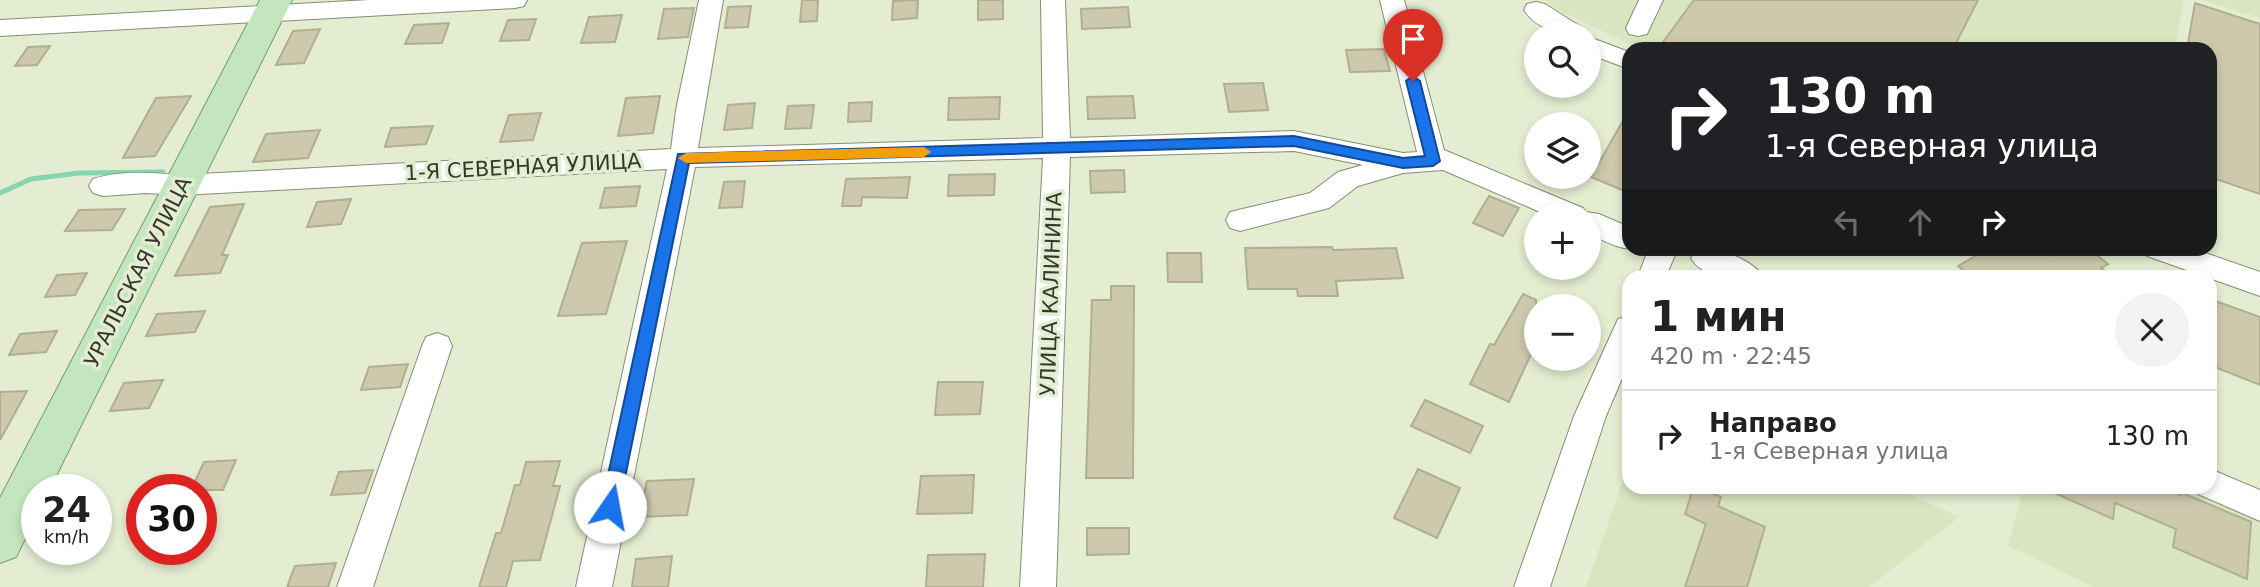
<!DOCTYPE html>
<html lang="ru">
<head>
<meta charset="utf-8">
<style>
  body { margin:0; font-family:"DejaVu Sans",sans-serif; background:#f2f2f2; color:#202124; height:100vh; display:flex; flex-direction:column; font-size:26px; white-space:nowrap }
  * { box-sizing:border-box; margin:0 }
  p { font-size:23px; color:#757577 }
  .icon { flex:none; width:38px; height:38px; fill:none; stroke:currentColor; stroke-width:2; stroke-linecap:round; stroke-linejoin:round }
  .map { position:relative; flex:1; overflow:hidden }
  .sheet { position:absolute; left:1622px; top:270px; width:595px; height:224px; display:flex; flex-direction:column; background:#fff; border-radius:21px; box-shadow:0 4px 10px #0003 }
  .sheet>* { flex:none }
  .hud { position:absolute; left:1622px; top:42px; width:595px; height:214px; border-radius:21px; box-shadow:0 4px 10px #0003; background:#202124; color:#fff; overflow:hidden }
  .fabs { position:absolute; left:1524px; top:21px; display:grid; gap:14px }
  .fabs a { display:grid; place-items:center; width:77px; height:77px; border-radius:50%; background:#fff; box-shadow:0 4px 10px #0003; font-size:35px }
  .speed { position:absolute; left:21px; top:474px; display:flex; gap:14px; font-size:35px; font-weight:700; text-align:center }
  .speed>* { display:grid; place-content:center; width:91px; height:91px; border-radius:50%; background:#fff; box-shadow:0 4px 10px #0003; line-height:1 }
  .speed small { font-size:18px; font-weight:400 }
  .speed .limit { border:10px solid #d22; background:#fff; color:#111 }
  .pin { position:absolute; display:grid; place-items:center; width:60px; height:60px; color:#fff; margin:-72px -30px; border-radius:50% 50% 50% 0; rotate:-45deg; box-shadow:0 0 7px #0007 }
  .pin .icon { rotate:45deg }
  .me { position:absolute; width:77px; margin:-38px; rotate:12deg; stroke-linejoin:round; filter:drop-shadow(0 0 5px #0008) }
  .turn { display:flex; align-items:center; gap:24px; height:147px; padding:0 28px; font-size:32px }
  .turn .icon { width:91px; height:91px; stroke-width:2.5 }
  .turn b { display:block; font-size:49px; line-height:60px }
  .lanes { display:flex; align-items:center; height:66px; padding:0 28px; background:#0003; justify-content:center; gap:35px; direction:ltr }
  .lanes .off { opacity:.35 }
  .round { display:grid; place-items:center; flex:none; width:74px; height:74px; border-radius:37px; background:#f2f2f2 }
  .head { display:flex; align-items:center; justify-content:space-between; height:119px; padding:0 28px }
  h1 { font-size:42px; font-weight:800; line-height:52px }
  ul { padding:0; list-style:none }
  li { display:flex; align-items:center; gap:21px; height:91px; padding:0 28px; border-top:2px solid #e0e0e0 }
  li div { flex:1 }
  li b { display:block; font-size:26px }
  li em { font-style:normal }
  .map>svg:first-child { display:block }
</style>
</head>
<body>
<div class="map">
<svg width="2260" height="587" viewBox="0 0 2260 587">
  <rect width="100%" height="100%" fill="#e4edd1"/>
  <g fill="#d9e4c0">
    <path d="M1547 0H2184L2174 49H1640L1560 11Z"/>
    <path d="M2202 0H2260V18Z"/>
    <path d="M1629 463V486L1894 487 1959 517 1869 587H1586Z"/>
    <path d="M2024 487H2202L2260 512V587H2093L2008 546Z"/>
  </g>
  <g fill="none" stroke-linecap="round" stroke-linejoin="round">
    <path stroke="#85d6ae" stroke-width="5" d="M0 193 31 179 79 173 163 172"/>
  </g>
  <g fill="#cdc9ad" stroke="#b2ae92" stroke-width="2">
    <path d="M802 0H818L817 21 800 22Z"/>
    <path d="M918 0 917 18 892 20 893 1Z"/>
    <path d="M978 0H1003V19L978 20Z"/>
    <path d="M1694 0H1978L1953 49H1679L1663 42Z"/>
    <path d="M2195 3 2260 24V194L2210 177V49H2187Z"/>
    <path d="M751 6 748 27 725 28 728 7Z"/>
    <path d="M1128 7 1130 27 1082 29 1081 9Z"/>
    <path d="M694 8 688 37 658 39 664 9Z"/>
    <path d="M622 15 615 42 581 43 589 17Z"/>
    <path d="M536 19 529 40 500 41 508 20Z"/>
    <path d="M449 23 442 43 405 44 414 25Z"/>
    <path d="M320 29 304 63 276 65 293 31Z"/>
    <path d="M50 46 37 65 15 66 28 47Z"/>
    <path d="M1384 49 1390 71 1350 72 1346 50Z"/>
    <path d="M1263 83 1268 110 1229 112 1224 84Z"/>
    <path d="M191 96 155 156 123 158 156 98Z"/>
    <path d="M660 96 653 133 618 136 626 98Z"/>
    <path d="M1133 96 1135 118 1088 119 1087 97Z"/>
    <path d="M1000 97 999 119 948 120 949 98Z"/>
    <path d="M872 102 871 121 848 122 849 103Z"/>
    <path d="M755 103 752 128 724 130 728 105Z"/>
    <path d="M814 105 811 128 785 129 788 106Z"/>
    <path d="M1629 110V193L1591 177Z"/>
    <path d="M541 113 533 140 500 142 509 115Z"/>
    <path d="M433 126 426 144 385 147 391 128Z"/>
    <path d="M320 130 308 158 253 162 266 134Z"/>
    <path d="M1124 170 1125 192 1091 193 1090 171Z"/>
    <path d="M995 174 994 195 948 196 949 175Z"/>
    <path d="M910 177 907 198 862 197 861 206H842L846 179Z"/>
    <path d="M745 181 742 207 719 208 724 182Z"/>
    <path d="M640 186 636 206 600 208 605 188Z"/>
    <path d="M1489 196 1519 208 1503 236 1473 223Z"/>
    <path d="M351 199 341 224 307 227 317 202Z"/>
    <path d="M244 204 222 255H228L220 273 175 276 210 207Z"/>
    <path d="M125 209 112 230 65 231 79 210Z"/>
    <path d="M627 241 606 314 558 316 582 243Z"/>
    <path d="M1332 247 1333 250 1396 248 1403 278 1336 281 1338 296H1298L1297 289H1248L1245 248Z"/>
    <path d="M1989 248H2042L2051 256 2064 248H2088L2108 264 2101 268 2112 276H1971L1958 266Z"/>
    <path d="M1167 253H1201L1202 282H1168Z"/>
    <path d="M87 273 75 295 45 297 57 275Z"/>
    <path d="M1111 286H1134L1133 478H1086L1092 300H1111Z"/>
    <path d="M1523 294 1536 300V343L1509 402 1470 384 1490 344 1494 345Z"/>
    <path d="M2210 299 2260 317V385L2210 365Z"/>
    <path d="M205 311 195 332 146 336 157 314Z"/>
    <path d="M57 331 46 352 9 355 20 334Z"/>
    <path d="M408 364 400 387 361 390 369 367Z"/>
    <path d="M163 380 149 408 110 411 124 383Z"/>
    <path d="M938 382H983L980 414 935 415Z"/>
    <path d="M27 391 0 440V392Z"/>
    <path d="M1425 400 1483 426 1470 453 1411 426Z"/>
    <path d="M236 460 223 490H191L204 462Z"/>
    <path d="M560 461 553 486H560L540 560 513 561 506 587H479L496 533H501L515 485H520L526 462Z"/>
    <path d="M1418 469 1460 488 1437 538 1394 518Z"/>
    <path d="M373 470 365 493 331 495 339 472Z"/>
    <path d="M974 475 972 513 917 514 921 476Z"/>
    <path d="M694 479 687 515 639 517 647 481Z"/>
    <path d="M1694 486 1721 497 1718 506 1765 527 1747 587H1685L1706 524 1685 514Z"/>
    <path d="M2039 486H2158L2180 495V492L2251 522 2247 579 2173 547 2176 529 2115 503 2113 519Z"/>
    <path d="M1087 528H1129V554L1087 555Z"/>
    <path d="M985 554 983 587H926L928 555Z"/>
    <path d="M672 556 668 587H632L636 559Z"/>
    <path d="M336 563 328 587H287L295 566Z"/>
  </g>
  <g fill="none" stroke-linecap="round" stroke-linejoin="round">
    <g stroke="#868d73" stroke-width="2">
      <g id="minor">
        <path d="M370 0H527L524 6 515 8 0 36V20Z"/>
        <path d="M699 0H723L698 148 1043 138 1041 0H1065L1070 138 1294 131 1403 153 1417 152 1380 0H1404L1444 150 1583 208 1586 212 1599 214 1629 227V248H1634C1620 251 1602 239 1589 234V215H1547L1443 170 1403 173 1358 186 1329 208 1240 231 1230 228 1226 220 1230 212 1310 193 1338 172 1363 165 1294 151 1070 157 1056 587H1020L1043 158 695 167 612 587H576L667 169 182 195 146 193 103 196 93 193 89 186 93 179C121 170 153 173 182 175L671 149 676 110Z"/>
        <path d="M1639 0H1663L1647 34 1638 36 1629 34 1626 28Z"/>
        <path d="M1536 2 1545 4 1581 27 1584 33C1561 33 1538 32 1524 10L1527 4Z"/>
        <path d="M1589 37 1629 52V69L1589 54Z"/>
        <path d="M1649 248H1678L1666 276H1638Z"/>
        <path d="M1701 248C1719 248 1753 260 1762 276 1740 278 1704 281 1691 258L1696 250Z"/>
        <path d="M2143 248H2191L2260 272V296L2147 256Z"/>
        <path d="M1629 316V362L1606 416 1550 587H1514L1574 416 1618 319Z"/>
        <path d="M437 333 448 337 452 346 373 587H337L422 346 426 337Z"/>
        <path d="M2210 469 2260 490V521L2198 494 2195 486H2210Z"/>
      </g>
    </g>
    <g stroke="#779e6f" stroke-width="2">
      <path id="major" d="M260 0H292L49 490H37V515L16 557 0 563V498Z"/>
    </g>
    <use href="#minor" fill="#fff" fill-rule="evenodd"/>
    <use href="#major" fill="#c3e6be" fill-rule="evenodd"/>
  </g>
  <path fill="#1a73e8" stroke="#114b97" stroke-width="2" d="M1413 76 1420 81 1440 161 1433 166 1403 168 1294 146 689 163 619 507 617 512 610 515 604 512 601 507 678 154 1294 136 1403 158 1425 156 1406 81Z"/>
  <path fill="#f59e0b" d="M924 147 931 152 924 157 686 163 678 158 686 153Z"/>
  <g text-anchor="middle" stroke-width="7" stroke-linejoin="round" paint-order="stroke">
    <g font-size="21" fill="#35392d" stroke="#e4edd1">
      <text transform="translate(523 167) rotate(-3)" y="7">1-Я СЕВЕРНАЯ УЛИЦА</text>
      <text transform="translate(138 272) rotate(-63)" y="7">УРАЛЬСКАЯ УЛИЦА</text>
      <text transform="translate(1051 294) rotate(-88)" y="7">УЛИЦА КАЛИНИНА</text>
    </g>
  </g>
</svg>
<div class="fabs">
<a><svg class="icon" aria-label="search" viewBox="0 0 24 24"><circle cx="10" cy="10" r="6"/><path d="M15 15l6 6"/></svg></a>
<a><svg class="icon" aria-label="layers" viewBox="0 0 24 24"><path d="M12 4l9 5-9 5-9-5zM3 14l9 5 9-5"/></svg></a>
<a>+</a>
<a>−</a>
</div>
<div class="speed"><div>24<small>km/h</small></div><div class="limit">30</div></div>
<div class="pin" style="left:1413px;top:81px;background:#d93025"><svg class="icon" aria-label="arrive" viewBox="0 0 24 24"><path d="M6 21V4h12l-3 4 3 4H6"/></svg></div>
<svg class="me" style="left:610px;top:507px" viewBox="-20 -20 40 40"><circle r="19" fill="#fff"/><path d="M0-13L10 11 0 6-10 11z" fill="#1a73e8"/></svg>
<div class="hud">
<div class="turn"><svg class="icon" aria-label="right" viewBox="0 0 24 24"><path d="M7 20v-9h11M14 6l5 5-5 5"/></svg><div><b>130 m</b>1-я Северная улица</div></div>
<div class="lanes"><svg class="icon off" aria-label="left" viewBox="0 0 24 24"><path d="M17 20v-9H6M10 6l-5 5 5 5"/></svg><svg class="icon off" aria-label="ahead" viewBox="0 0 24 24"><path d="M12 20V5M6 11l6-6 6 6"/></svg><svg class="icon" aria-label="right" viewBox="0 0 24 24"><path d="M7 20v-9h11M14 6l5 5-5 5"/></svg></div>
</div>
<section class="sheet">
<div class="head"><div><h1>1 мин</h1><p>420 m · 22:45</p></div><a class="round"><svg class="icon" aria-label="close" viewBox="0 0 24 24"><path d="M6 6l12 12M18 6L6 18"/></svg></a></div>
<ul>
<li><svg class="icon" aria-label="right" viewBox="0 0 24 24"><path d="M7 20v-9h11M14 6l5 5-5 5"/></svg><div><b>Направо</b><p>1-я Северная улица</p></div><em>130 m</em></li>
</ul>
</section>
</div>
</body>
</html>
